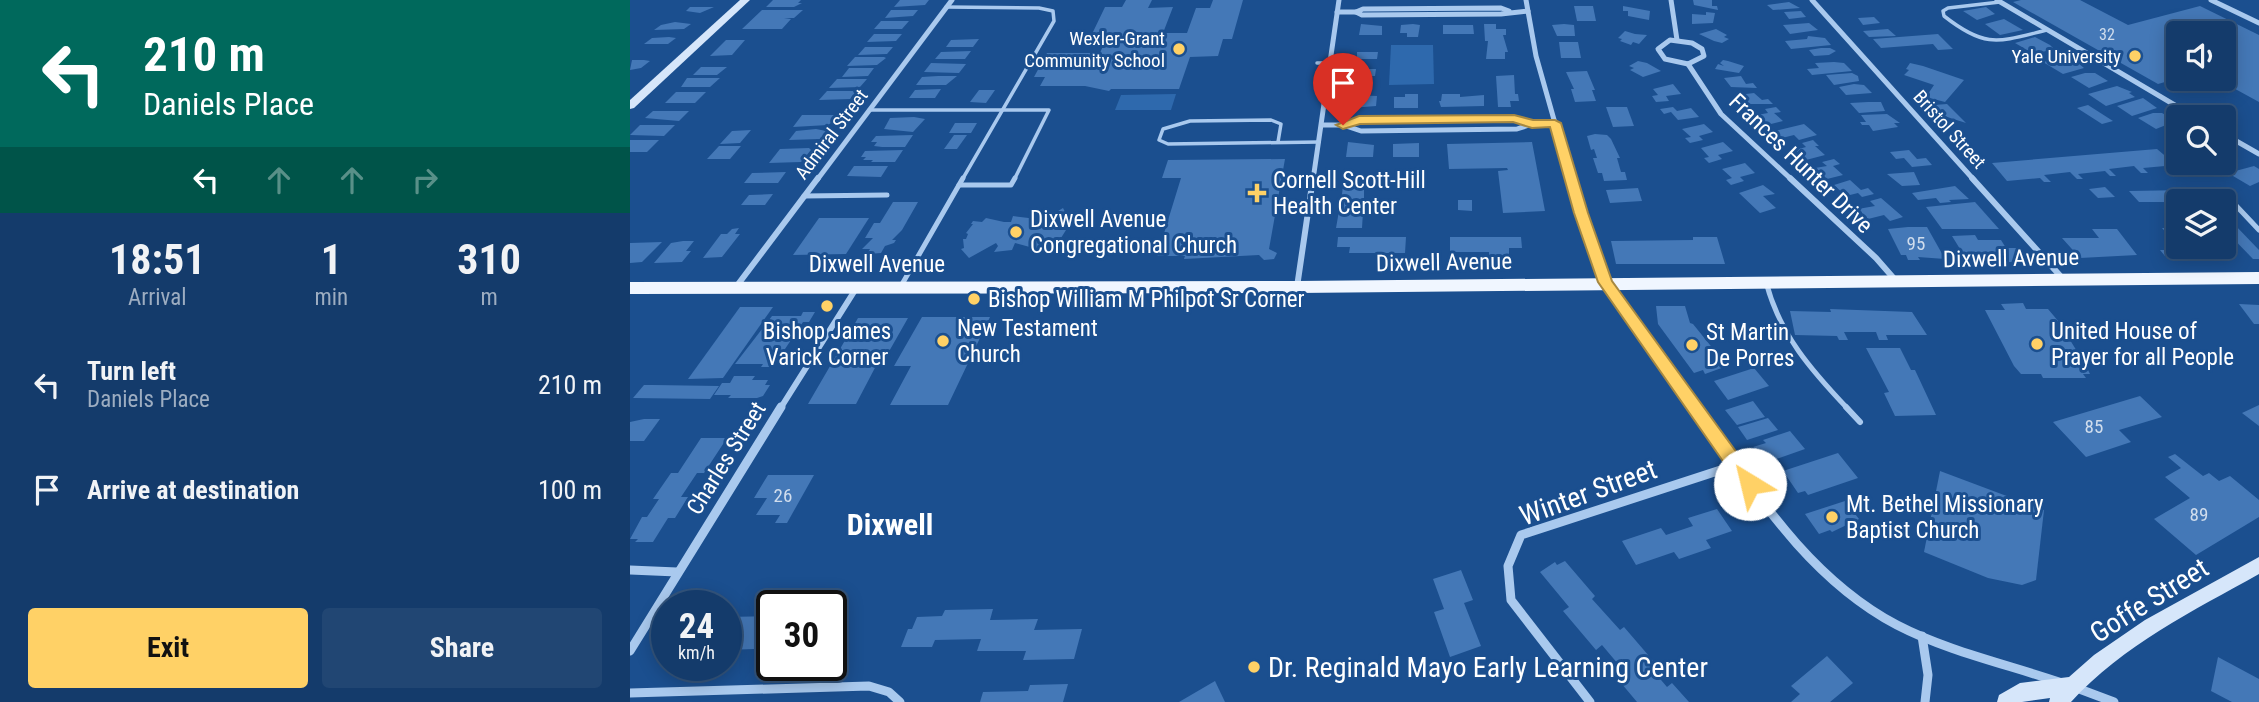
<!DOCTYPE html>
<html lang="en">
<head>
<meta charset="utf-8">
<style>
  body { margin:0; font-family:"Roboto Condensed",sans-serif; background:#214673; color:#f1f3f6; height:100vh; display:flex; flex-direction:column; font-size:26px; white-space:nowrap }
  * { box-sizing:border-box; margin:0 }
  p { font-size:23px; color:#9dadc1 }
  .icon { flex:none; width:38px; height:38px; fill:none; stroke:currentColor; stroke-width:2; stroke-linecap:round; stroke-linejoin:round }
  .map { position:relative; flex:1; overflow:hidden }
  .details { display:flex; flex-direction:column; background:#143b6b; width:630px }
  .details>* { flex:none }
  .hud { background:#00695c; color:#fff; overflow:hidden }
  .buttons { position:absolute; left:1536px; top:21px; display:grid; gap:14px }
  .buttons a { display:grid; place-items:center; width:70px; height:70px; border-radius:7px; background:#143b6b; box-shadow:0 4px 18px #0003,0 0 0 2px #33557e; font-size:35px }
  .speed { position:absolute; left:21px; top:590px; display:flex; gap:14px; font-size:35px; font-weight:700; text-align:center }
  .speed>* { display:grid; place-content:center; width:91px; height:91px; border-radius:50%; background:#143b6b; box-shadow:0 4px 18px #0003,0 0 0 2px #33557e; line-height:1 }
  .speed small { font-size:18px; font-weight:400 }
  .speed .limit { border:4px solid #111; border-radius:10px; background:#fff; color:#111 }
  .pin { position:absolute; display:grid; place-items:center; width:60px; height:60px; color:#fff; margin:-72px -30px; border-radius:50% 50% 50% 0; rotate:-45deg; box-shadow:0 0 7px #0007 }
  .pin .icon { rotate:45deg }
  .me { position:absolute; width:77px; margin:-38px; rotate:324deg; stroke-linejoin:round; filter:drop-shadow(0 0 5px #0008) }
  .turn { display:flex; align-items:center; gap:24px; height:147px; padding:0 28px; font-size:32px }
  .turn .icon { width:91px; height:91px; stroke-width:2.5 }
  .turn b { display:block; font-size:49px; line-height:60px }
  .lanes { display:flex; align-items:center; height:66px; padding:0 28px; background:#0003; justify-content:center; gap:35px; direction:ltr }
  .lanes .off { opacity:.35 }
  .eta { display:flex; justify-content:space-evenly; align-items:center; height:119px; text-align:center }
  .eta b { font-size:42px; font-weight:700; line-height:49px }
  .primary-button { display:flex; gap:14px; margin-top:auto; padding:14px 28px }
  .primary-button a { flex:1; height:80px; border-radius:7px; background:#ffd166; color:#111; font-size:28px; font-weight:700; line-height:80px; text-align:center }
  .primary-button a+a { background:#214673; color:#f1f3f6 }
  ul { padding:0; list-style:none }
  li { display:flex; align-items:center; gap:21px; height:105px; padding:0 28px }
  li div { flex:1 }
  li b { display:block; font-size:26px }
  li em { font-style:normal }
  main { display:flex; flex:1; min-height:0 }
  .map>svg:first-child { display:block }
</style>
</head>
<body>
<main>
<section class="details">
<div class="hud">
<div class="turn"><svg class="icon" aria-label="left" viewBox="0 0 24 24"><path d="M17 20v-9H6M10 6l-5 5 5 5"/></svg><div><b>210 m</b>Daniels Place</div></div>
<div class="lanes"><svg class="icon" aria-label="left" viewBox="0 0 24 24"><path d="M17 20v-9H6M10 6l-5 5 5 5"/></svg><svg class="icon off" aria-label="ahead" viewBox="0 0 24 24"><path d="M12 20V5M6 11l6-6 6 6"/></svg><svg class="icon off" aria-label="ahead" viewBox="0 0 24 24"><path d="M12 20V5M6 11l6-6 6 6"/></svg><svg class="icon off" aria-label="right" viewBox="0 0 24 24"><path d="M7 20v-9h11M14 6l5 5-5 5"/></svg></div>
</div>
<div class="eta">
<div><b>18:51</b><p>Arrival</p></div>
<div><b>1</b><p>min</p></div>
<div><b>310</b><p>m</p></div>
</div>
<ul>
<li><svg class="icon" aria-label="left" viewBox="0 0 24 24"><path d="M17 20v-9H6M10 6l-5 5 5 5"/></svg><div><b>Turn left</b><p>Daniels Place</p></div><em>210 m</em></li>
<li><svg class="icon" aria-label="arrive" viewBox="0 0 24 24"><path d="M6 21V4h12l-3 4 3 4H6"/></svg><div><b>Arrive at destination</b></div><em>100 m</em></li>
</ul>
<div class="primary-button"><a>Exit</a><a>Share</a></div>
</section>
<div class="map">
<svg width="1629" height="702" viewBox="0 0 1629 702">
  <rect width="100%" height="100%" fill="#1b4f8f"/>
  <g fill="#2e69ad">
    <path d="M761 45H803L804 84 759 85Z"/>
    <path d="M546 94 541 110H485L491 95Z"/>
  </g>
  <g fill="#4478b7">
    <path d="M143 0H171L168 3H172L164 7H136Z"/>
    <path d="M270 0H299L295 5 264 7Z"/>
    <path d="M496 0H522L518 8 543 7 533 33H557L566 8H580L583 0H613L602 39H593L588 56 560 57 549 89H481L479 91 455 86H410L415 77H404L417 53H470L476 39H467L469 34H462L475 7H492Z"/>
    <path d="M1063 0H1082V6H1087L1088 10 1064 5Z"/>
    <path d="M1391 0H1450L1498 25 1570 6 1629 35V102L1587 79H1594V33H1549V78L1528 84 1383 2Z"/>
    <path d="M1159 2 1170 8 1143 10 1137 5Z"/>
    <path d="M944 6H963L966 21H947Z"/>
    <path d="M993 6 1020 11 1019 20 998 16V11H993Z"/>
    <path d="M60 7H84L70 13 56 11Z"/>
    <path d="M1356 7 1365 14 1347 20 1333 11Z"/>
    <path d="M132 10H173L164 18H154L161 19 152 29H112Z"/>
    <path d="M261 10H288L283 16 255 18Z"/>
    <path d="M1171 11 1176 17 1159 19 1154 12Z"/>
    <path d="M1076 12 1085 13 1083 23 1062 24V14L1076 15Z"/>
    <path d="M1244 17 1250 23 1233 25 1228 18Z"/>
    <path d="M1374 19 1393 30 1370 35 1355 24Z"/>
    <path d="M251 21H279L272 29H244Z"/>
    <path d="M45 22 61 24 54 29 24 30 31 25Z"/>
    <path d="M1179 23 1188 30 1160 34 1153 25Z"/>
    <path d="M731 24 752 26V35H729Z"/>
    <path d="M783 24 790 25 788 37H777V33H770L771 25Z"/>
    <path d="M854 24H866V29H876V35H873L878 52H875V59H856L858 41H855Z"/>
    <path d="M934 24 944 25 945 36H927L922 25Z"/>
    <path d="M813 25H843L844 34H813Z"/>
    <path d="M1086 29 1097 35 1094 37 1099 39 1092 43 1084 41 1069 34Z"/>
    <path d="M1258 29 1266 36 1239 37 1233 31Z"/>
    <path d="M995 31 1005 34 1017 35 1009 44 1003 42 1001 45 990 41 992 39 988 38Z"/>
    <path d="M244 34H272L266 41 237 42Z"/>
    <path d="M1308 34 1323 49 1308 50 1303 44 1251 48 1243 39Z"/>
    <path d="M1178 36 1195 38 1201 45 1161 49 1155 41 1177 39Z"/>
    <path d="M1405 37 1420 45 1424 49 1404 54 1385 43Z"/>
    <path d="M22 38 39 37 46 38 38 44H14Z"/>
    <path d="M349 39 343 47H316L321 40Z"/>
    <path d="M96 40H115L102 55 80 56Z"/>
    <path d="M929 42H948L951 58H931Z"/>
    <path d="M235 47H263L257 54 228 55Z"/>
    <path d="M1191 48H1200L1206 51 1199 55 1184 56 1179 50Z"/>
    <path d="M341 51 335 59H305L311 52Z"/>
    <path d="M727 52H748L747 59H727Z"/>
    <path d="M1435 56 1442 58 1454 68 1433 74 1413 62Z"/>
    <path d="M225 57H254L256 58 247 65 217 66Z"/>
    <path d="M2 60H14L20 61 11 68 0 70Z"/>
    <path d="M1093 60 1098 61 1114 66 1109 73 1085 69 1088 64 1094 66 1090 63Z"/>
    <path d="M1008 61 1017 63 1031 71 1013 77 1000 70 1004 68 999 66Z"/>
    <path d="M1204 62 1214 63 1222 71 1182 75 1177 69 1189 68 1185 63Z"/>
    <path d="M301 63 336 64 329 73 294 72Z"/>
    <path d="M1280 63 1293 66 1334 80 1315 102 1296 97 1304 85 1274 75 1279 70 1276 69Z"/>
    <path d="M71 67H97L87 75H63Z"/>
    <path d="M219 68H244L238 76 212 77Z"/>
    <path d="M724 69H746L745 76H724Z"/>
    <path d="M957 71 965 90H962L966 101 945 102 941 89H944L936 72Z"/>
    <path d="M1222 73 1228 76 1229 81 1204 85 1196 75Z"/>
    <path d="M1455 73H1465L1478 81 1459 88 1441 77Z"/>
    <path d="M884 75 885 94H888L889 101H880L881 107H868L866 76Z"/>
    <path d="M308 76H327L316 85H286L292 77Z"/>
    <path d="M1111 76 1116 84 1123 83 1127 88 1101 87 1094 78Z"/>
    <path d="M57 78H90L80 87H51Z"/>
    <path d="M207 79H237L230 87 199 88Z"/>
    <path d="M1043 84 1051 94 1036 96 1039 101 1026 102 1022 96 1028 95 1023 89Z"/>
    <path d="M1224 84 1234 85 1242 93 1216 95 1209 87Z"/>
    <path d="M1487 86 1502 92 1499 93 1505 97 1476 106 1458 94Z"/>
    <path d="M311 89 305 98H279L285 90Z"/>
    <path d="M349 90H365L356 103 340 102Z"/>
    <path d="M197 91H227L220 99 189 100Z"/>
    <path d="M46 92H76L65 103H35Z"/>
    <path d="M1124 93 1132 100 1138 99 1143 104H1117L1108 95Z"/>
    <path d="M775 94H788V108H764V97H775Z"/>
    <path d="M812 94H830V97L854 95V106L811 107 809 101H811Z"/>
    <path d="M723 95 747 96 746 106 721 108Z"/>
    <path d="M1513 98 1527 108 1502 116 1487 106Z"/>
    <path d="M1238 102H1251L1255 111 1229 113 1220 103Z"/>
    <path d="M1317 104 1336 123 1314 116 1304 105Z"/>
    <path d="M1458 105 1483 121 1472 124 1447 108Z"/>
    <path d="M976 107H997L1004 126 983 127Z"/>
    <path d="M1043 107 1047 111 1061 108 1069 117 1048 120 1041 112 1034 114 1030 109Z"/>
    <path d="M1146 107 1151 112 1144 113 1153 121 1137 125 1127 115 1138 113 1135 109Z"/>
    <path d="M23 111H59L49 121 15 118Z"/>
    <path d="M1523 113H1532L1546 121 1526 129 1508 118Z"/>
    <path d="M1257 114 1270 123H1264L1268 127 1243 131 1239 125H1232L1230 122H1236L1231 115Z"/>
    <path d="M172 115H206L211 116 198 125 163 127Z"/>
    <path d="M284 117 295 119 283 132 254 129 260 118Z"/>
    <path d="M325 123H347L341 133H319Z"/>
    <path d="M1074 124 1083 132 1069 136 1073 140 1060 143 1055 138 1061 137 1052 129Z"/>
    <path d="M1174 124 1187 135 1169 140 1164 135 1152 138 1145 131Z"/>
    <path d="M10 125H45L34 136 0 135Z"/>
    <path d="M186 129 196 131 190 139 159 140 166 131Z"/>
    <path d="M121 130 110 143 90 144 102 131Z"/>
    <path d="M965 134 977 135 981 139 990 158H987L991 172H995L997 180 974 181 972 173H968L963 158H967L964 149 961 150 957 136Z"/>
    <path d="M283 135 275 147H252L244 146 247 142H241L246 136Z"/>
    <path d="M324 135H337L327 149H314Z"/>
    <path d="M0 140H29L17 152H0Z"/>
    <path d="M1183 140 1189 146H1185L1195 155 1176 160 1165 150 1176 147 1172 143Z"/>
    <path d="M718 142 744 145 743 157H716Z"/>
    <path d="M902 142 915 211 873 213 868 171 878 170 877 168 819 169 817 144Z"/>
    <path d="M1093 142 1103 151 1088 155 1092 159 1079 163 1074 158 1079 157 1071 148Z"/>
    <path d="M789 143V157H763V144Z"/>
    <path d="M89 146H111L100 159H77Z"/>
    <path d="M179 148 181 150 171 162 139 163 150 149Z"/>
    <path d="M1594 148 1606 159 1588 167 1581 163H1594Z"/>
    <path d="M1527 149 1546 165 1513 168 1518 173H1511L1504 166 1479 169 1486 176H1480L1475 171 1448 174 1453 179H1447L1440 172 1414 175 1421 182H1414L1410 178 1377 181 1362 163Z"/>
    <path d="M273 150 265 162H241L243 160H233L236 157H231L235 151Z"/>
    <path d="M1279 150 1287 159 1296 158 1302 165 1282 167 1274 158 1266 159 1260 152Z"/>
    <path d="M655 159 639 249 647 253 644 259 634 260 629 255 554 259 555 256H527L551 178H532L538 160Z"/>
    <path d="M1204 159 1210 164 1203 166 1213 175 1197 179 1185 168 1197 166 1192 162Z"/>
    <path d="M1115 163 1125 173 1110 177 1114 181 1101 185 1096 180 1102 178 1092 169Z"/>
    <path d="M224 166H258L251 177 217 176Z"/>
    <path d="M1624 166 1629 169V182L1620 186 1598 173Z"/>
    <path d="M156 172 148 183H114L122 173Z"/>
    <path d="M1284 172 1290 185 1272 186 1257 174Z"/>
    <path d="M1220 180 1231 190 1238 188 1244 194 1232 197 1228 193 1216 196 1204 185Z"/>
    <path d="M1133 185 1145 194 1133 196 1146 208 1130 213 1109 193Z"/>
    <path d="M713 186H734V201H738L737 212H733L732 228H706L709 211H713L714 202H711Z"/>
    <path d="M1325 186 1339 199 1319 200 1321 202 1310 203 1306 198 1288 200 1282 193Z"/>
    <path d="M1475 187 1485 197 1468 198 1459 189Z"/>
    <path d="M1008 188 1012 201 980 203 976 190Z"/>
    <path d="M1558 190 1567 201H1549V205H1546L1549 209V219L1536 202H1509L1499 191Z"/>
    <path d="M143 194 135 205H111L119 195Z"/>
    <path d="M1251 198 1273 217 1260 221 1254 215 1238 219 1228 209 1245 206 1240 201Z"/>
    <path d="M828 200H842V211L828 210Z"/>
    <path d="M263 202H288L272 230 262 240H266L264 243 255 246 251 253 237 254 240 249H232L243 238H235L244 223H250Z"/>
    <path d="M1345 202 1369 229H1312L1296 207Z"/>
    <path d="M433 208 436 214 428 217 429 230H436L431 238 421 239 417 244 420 247 410 253 409 247 407 249 385 243 382 250 364 252 368 246 366 243 339 258 331 249 334 248 333 239H336L338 234 336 233 343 224H341L343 221 352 222 356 218 374 222H381L383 216 407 219 420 216Z"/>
    <path d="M189 218H239L216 254 163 255Z"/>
    <path d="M1594 224H1604L1629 250V259H1623L1594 229Z"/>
    <path d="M1278 227H1297L1315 259 1288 257 1290 260H1278L1276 255H1271L1258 229Z"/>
    <path d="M109 228 105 234H110L92 257 73 258 91 234H97L102 229Z"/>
    <path d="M1532 228H1549V247H1581L1591 259 1535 256 1530 250H1551Z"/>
    <path d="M1462 229H1487L1507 255 1450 258 1432 238H1469Z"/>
    <path d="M1345 235 1348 240H1371L1376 248H1386L1396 262H1338L1322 236Z"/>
    <path d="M708 237H776L775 253H719L720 247H707Z"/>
    <path d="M820 237H891L892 248H879V257H859V252H820Z"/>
    <path d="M1063 237H1087L1095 264H986L981 241 1063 240Z"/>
    <path d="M53 241H64L56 251H61L52 262 24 263 41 243Z"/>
    <path d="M32 242 12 262 0 263V243Z"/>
    <path d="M1393 303 1396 309H1418L1429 322 1456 366 1460 374H1453L1456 378H1413L1411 374H1391L1384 366 1355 310H1375L1371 304Z"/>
    <path d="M1609 304 1629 305V324H1624Z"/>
    <path d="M1026 306H1055L1060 323 1063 324 1097 366 1075 374 1073 370 1064 373 1028 324Z"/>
    <path d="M110 307H143L93 378 58 379Z"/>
    <path d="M1200 309 1282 312 1297 335H1256L1258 340H1249L1246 332H1214L1218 340H1209L1207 336 1165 335 1160 311 1201 312Z"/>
    <path d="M173 312H185L179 322H173L143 367H131L133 364H105L142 316H171Z"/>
    <path d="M292 317H360L318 405H260L281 366H264Z"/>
    <path d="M228 318H278L253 362H248L226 404H178Z"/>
    <path d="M1236 348H1270L1281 370H1285L1306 415 1265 416 1254 393 1259 392Z"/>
    <path d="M1124 368 1139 386 1098 400 1084 381Z"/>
    <path d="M104 376H125L122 380H138L135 385H140L133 396 127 398H98L101 395H84L92 383H100Z"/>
    <path d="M14 385H23L89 386 80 399 3 398Z"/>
    <path d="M1510 396 1532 417 1489 430 1501 442 1456 457 1423 422Z"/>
    <path d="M1123 401 1135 417 1107 425 1095 410Z"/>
    <path d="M1629 405V426L1612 413Z"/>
    <path d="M1138 418 1148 430 1117 440 1108 427Z"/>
    <path d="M14 419H30L14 441H0V422Z"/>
    <path d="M1160 431 1175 449 1135 463 1123 447 1136 443 1133 440Z"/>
    <path d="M71 438H97L74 473H67L51 497H58L45 518H38L23 542H5L8 539H0L12 517H17L29 499H23L41 473H48Z"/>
    <path d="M1208 453 1228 478 1178 495 1175 491 1168 493 1153 471Z"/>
    <path d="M1545 454 1573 476 1579 473 1589 481 1600 476 1629 500V517L1566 555 1524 519 1560 498 1535 477 1551 468 1538 457Z"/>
    <path d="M1310 471 1414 510 1406 580 1392 585 1358 578 1294 552Z"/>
    <path d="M138 475H184L157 523H145L150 515H126L137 498H124Z"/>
    <path d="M1215 501 1229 519 1202 532 1200 530 1189 534 1175 514Z"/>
    <path d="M1087 509 1102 531 1076 540 1081 548 1049 559 1044 552 1006 565 992 541 1031 528 1036 535 1063 526 1058 518Z"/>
    <path d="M935 561 965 596 962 599 990 630 994 627 1025 663 1020 667 1037 687 1042 683 1059 702H1007L986 677 994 671 972 645 966 650 933 611 939 607 910 572 925 562 927 565Z"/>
    <path d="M831 570 843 600 834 603 851 646 820 657 804 612 814 609 803 579Z"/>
    <path d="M363 609 360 620 408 619 404 630 452 629 444 659 393 660 396 651H347L351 639 305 640 302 647H271L278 629H282L287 617 312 616 315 610Z"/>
    <path d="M142 616V639H130L124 649 96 650V617Z"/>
    <path d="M1197 656 1223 683 1200 702H1161L1170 694 1161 686Z"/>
    <path d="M1588 657 1629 679V702H1602L1581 691Z"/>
    <path d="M585 681 595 702H549Z"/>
    <path d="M438 684 433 702H350L353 692 398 691 400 685Z"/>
  </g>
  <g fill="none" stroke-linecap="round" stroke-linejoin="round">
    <g stroke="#a9c9ee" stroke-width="3.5">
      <path d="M1370 2 1318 8 1313 11 1314 16C1356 49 1368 42 1417 30"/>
      <path d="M316 7 409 8 423 11 424 21 332 180"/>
      <path d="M687 63H699"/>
      <path d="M239 110H419L384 180"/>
      <path d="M648 142 651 124 641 120 560 121 533 129 529 140 538 144 689 142"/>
    </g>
    <g stroke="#a9c9ee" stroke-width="5">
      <path d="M329 185H381L385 178"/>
      <path d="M174 196 257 195"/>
      <path d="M1597 196 1629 230"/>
      <path d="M1136 282C1150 335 1181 370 1218 409"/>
      <path d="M271 286 333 178"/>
    </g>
    <path stroke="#a9c9ee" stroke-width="6" d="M1216 407 1230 422"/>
    <g stroke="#a9c9ee" stroke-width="5">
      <path d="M896 0 906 56 941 180"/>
      <path d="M1041 0 1047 40"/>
      <path d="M1182 0 1344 180"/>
      <path d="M1367 0 1565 117"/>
      <path d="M1581 0 1629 23"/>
      <path d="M707 12H726L732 15 871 14 898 11"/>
      <path d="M726 12 733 9 871 8 879 11"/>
      <path d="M1040 40 1062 43 1072 49 1074 56 1058 64 1035 59 1028 49Z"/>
      <path d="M1058 64 1091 114 1162 180"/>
      <path d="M692 125H713L729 120 884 119 902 124"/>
      <path d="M713 125 731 131 887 129 902 124 925 123"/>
      <path d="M1594 134 1629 154"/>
      <path d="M187 180 322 0"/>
      <path d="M683 180 709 0"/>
    </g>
    <g stroke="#a9c9ee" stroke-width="6">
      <path d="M941 178 976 282 1066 409"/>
      <path d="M1160 178 1246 258 1267 282"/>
      <path d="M1342 178 1434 280"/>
      <path d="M106 287 188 178"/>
      <path d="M667 287 683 178"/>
      <path d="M150 409 227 287"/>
    </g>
    <g stroke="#a9c9ee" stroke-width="9">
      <path d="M1065 407C1123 488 1176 577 1267 625 1317 651 1376 664 1429 682"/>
      <path d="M0 570 47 572"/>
      <path d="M1292 636 1298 675 1295 702"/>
      <path d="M0 651 151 407"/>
      <path d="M1444 687 1484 702"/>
      <path d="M0 693 239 686 259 692 270 702"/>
      <path d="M960 702 881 600 878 566 891 535 1106 465"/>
    </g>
    <g fill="#d6e6fa" fill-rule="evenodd">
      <path d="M110 0H120L4 108 0 109V100Z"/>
      <path d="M1629 557V574C1563 611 1493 645 1441 702H1419L1420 698 1392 702H1367L1369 695 1390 683 1439 677 1464 655 1515 620Z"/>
    </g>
    <path fill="#f0f6ff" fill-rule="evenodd" d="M1629 272V284L667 293 0 294V282L667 281Z"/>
  </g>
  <path fill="#ffd166" stroke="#a68842" stroke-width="2" d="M884 115 903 120H925L931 123 958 213 982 281 1126 479 1129 484 1126 490 1120 492 1113 490 968 282 944 213 920 127 902 128 883 122 730 124 713 129 706 125 729 116Z"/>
  <g fill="#ffd166" stroke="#1b4f8f" stroke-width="2.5">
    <circle cx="549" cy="49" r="7"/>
    <circle cx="1505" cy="56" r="7"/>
    <path d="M623.5 182.5h7v7h7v7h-7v7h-7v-7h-7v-7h7z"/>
    <circle cx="386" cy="232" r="7"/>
    <circle cx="344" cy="299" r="7"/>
    <circle cx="197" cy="306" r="7"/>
    <circle cx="313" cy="341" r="7"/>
    <circle cx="1407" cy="344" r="7"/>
    <circle cx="1062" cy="345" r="7"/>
    <circle cx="1202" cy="517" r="7"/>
    <circle cx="624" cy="667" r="7"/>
  </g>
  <g text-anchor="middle" stroke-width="6" stroke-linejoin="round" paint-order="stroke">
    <g font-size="16" fill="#d0dded">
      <text x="1477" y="40">32</text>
    </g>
    <g font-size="19" fill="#fff" stroke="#1b4f8f" text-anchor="end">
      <text x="535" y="45">Wexler-Grant<tspan x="535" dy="22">Community School</tspan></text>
      <text x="1491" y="63">Yale University</text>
    </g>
    <g font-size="19" fill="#fff" stroke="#1b4f8f">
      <text transform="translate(1320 129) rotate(48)" y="7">Bristol Street</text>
      <text transform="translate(201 134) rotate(-53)" y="7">Admiral Street</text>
    </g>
    <g font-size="19" fill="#d0dded">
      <text x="1286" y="250">95</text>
      <text x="1464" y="433">85</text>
      <text x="153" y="502">26</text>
      <text x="1569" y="521">89</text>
    </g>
    <g font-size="23" fill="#fff" stroke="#1b4f8f">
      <text transform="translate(1171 163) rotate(44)" y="8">Frances Hunter Drive</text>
      <text transform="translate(1381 258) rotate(-1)" y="8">Dixwell Avenue</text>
      <text transform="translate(814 262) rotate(-1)" y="8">Dixwell Avenue</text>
      <text x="247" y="272">Dixwell Avenue</text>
      <text transform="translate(96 458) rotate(-58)" y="8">Charles Street</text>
    </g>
    <g font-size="23" fill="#fff" stroke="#1b4f8f" text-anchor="start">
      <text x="643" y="188">Cornell Scott-Hill<tspan x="643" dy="26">Health Center</tspan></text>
      <text x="400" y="227">Dixwell Avenue<tspan x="400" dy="26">Congregational Church</tspan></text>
      <text x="358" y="307">Bishop William M Philpot Sr Corner</text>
      <text x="327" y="336">New Testament<tspan x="327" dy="26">Church</tspan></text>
      <text x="197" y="339" text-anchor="middle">Bishop James<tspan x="197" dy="26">Varick Corner</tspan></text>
      <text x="1421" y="339">United House of<tspan x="1421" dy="26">Prayer for all People</tspan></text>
      <text x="1076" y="340">St Martin<tspan x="1076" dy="26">De Porres</tspan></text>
      <text x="1216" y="512">Mt. Bethel Missionary<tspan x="1216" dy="26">Baptist Church</tspan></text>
    </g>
    <g font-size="28" fill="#fff" stroke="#1b4f8f">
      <text transform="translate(958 492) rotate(-20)" y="10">Winter Street</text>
      <text transform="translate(1519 600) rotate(-32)" y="10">Goffe Street</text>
    </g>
    <g font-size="28" fill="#fff" stroke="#1b4f8f" text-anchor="start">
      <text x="638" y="677">Dr. Reginald Mayo Early Learning Center</text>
    </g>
    <g font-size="30" font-weight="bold" fill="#fff" stroke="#1b4f8f">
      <text x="260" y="535">Dixwell</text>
    </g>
  </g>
</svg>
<div class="buttons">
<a><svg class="icon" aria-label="sound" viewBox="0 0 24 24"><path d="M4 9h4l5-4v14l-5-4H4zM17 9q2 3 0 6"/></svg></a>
<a><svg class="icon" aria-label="search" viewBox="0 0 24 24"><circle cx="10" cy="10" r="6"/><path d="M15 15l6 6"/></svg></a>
<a><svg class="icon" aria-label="layers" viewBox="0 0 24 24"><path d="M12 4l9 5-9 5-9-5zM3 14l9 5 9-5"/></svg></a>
</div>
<div class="speed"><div>24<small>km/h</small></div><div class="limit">30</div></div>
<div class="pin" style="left:713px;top:125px;background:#d93025"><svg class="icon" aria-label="arrive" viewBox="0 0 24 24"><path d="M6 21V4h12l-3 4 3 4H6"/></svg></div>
<svg class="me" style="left:1120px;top:484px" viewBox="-20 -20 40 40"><circle r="19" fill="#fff"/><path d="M0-13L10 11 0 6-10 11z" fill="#ffd166"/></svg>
</div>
</main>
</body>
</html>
